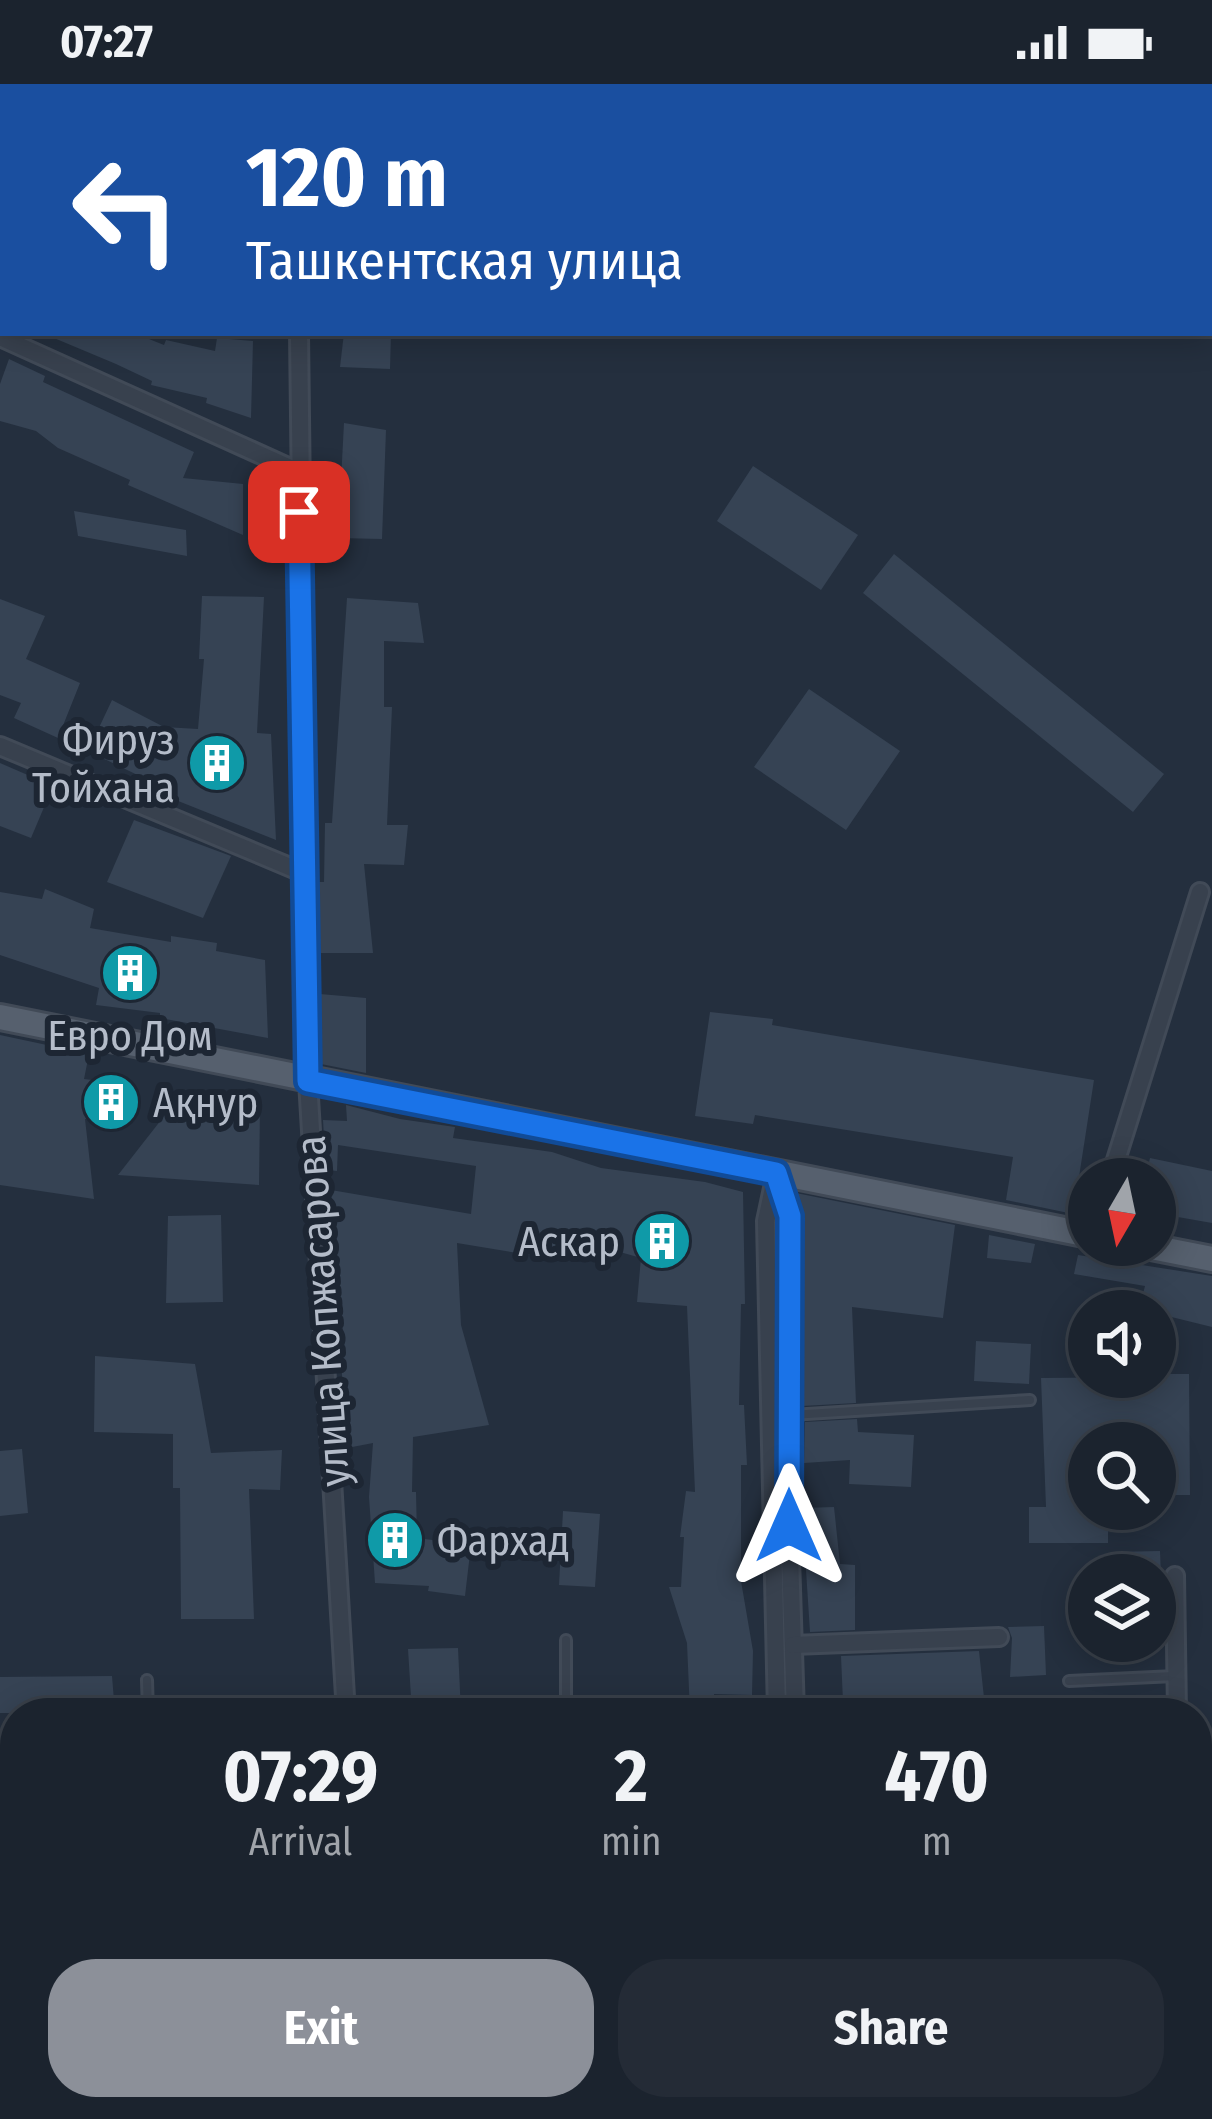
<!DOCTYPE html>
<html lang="en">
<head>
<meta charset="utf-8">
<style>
  body { margin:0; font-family:"Fira Sans Condensed",sans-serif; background:#242b36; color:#f1f3f6; height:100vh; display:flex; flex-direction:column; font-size:45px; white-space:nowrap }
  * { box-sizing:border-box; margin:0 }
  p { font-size:39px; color:#a0a4aa }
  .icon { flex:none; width:66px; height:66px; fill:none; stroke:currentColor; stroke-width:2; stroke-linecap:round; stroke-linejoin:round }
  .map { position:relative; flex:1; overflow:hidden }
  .drawer { position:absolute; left:0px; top:1614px; width:1212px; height:423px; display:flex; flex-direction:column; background:#1b232e; border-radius:48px 48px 0 0; box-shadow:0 6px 30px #0003,0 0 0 3px #39404a }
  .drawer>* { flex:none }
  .guide { position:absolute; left:0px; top:0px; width:1212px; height:252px; box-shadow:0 6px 30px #0003,0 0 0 3px #39404a; background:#1a4fa0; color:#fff; overflow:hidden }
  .needle { width:78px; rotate:189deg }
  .controls { position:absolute; left:1068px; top:1074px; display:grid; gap:24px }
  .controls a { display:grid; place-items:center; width:108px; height:108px; border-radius:50%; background:#1b232e; box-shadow:0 6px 30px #0003,0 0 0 3px #39404a; font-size:60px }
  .pin { position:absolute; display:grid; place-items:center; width:102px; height:102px; color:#fff; margin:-51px; border-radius:24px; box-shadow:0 6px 18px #0006 }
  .me { position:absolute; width:132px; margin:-66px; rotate:0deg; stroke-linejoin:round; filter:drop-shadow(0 0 9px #0008) }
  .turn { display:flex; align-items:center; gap:42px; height:252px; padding:0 48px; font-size:54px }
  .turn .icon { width:156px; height:156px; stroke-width:2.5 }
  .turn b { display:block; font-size:84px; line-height:102px }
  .eta { display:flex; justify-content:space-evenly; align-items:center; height:204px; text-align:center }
  .eta b { font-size:72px; font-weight:700; line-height:84px }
  .primary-button { display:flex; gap:24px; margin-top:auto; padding:24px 48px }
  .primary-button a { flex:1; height:138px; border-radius:48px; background:#8c9099; color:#fff; font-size:48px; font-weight:700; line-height:138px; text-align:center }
  .primary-button a+a { background:#242b36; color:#f1f3f6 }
  .status { display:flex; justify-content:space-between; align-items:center; height:84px; padding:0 60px; background:#1b232e; direction:ltr }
  .status svg { height:33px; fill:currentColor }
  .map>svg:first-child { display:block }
</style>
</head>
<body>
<div class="status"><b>07:27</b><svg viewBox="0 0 49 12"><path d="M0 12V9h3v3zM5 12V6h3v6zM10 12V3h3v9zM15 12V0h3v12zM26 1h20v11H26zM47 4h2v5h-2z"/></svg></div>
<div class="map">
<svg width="1212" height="2035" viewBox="0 0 1212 2035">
  <rect width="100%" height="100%" fill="#242f3e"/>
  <g fill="#364354">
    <path d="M42 249H134L164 261 166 256 215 267 217 254 253 257 251 334 206 319 207 314 151 301 152 297 116 280Z"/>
    <path d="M344 249H391L390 285 340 283Z"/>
    <path d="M9 275 45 292 43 298 194 368 183 394 243 400V451L128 401 130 396 58 364 36 347 0 337V300Z"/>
    <path d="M344 339 386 346 382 455 338 454Z"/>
    <path d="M753 382 858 451 821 506 717 437Z"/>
    <path d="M74 427 186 446 187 472 78 452Z"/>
    <path d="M894 470 1164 690 1133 728 863 509Z"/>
    <path d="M202 512 264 513 257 649 271 650 276 756 153 707 156 700 88 667 112 616 164 643 198 645 204 575H199Z"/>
    <path d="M347 514 418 519 424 559 384 557V623H392L387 741H408L404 781 364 780 373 869H319L318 798H324L325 739H332Z"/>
    <path d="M0 515 45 532 26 575 80 599 58 654 14 634 21 619 0 611Z"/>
    <path d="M809 605 900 667 846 746 754 683Z"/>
    <path d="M0 679 53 702 31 754 0 742Z"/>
    <path d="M134 736 231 772 203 834 107 798Z"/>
    <path d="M45 805 94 825 90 844 171 858V852L217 859 216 867 265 876 268 954 160 934V929L96 921 99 904 0 871V808L42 815Z"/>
    <path d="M320 910 366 914V989L321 980Z"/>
    <path d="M710 928 773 935 772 941 1094 996 1079 1093 1078 1131 1006 1116 1013 1073 755 1031 753 1040 695 1032Z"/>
    <path d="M0 951 89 970 84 995 134 1001 128 1039 85 1035 94 1115 0 1101Z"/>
    <path d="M179 1013 260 1022 259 1101 118 1091Z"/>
    <path d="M346 1021 400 1035 455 1043 453 1054 552 1068 601 1084 705 1098 743 1108 745 1220H741L739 1321H744L747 1381H741V1497L753 1567 752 1611 714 1610 715 1629H690L687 1559 669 1503H681L684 1453H680L686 1407 695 1408 687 1222 637 1218 641 1174 592 1160 590 1176 537 1167 536 1172 457 1159 461 1241 489 1341 413 1353 412 1408H416L417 1454 471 1461 465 1512 428 1507 429 1502 375 1499 369 1413 373 1359 347 1364 339 1248H343L331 1106 471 1130 476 1082 338 1061 337 1087 326 1086 323 1036 347 1037Z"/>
    <path d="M1150 1074 1212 1087V1139L1155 1129V1095H1145Z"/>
    <path d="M796 1109 955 1141 943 1234 852 1223 856 1319 802 1322 803 1132Z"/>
    <path d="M221 1131 223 1218 166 1219 168 1132Z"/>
    <path d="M989 1151 1035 1160 1031 1179 987 1174Z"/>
    <path d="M1078 1171 1212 1192V1243L1139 1225 1145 1202 1074 1190Z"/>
    <path d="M976 1257 1031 1260 1029 1300 974 1297Z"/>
    <path d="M95 1272 195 1280 211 1369 282 1366 280 1406 249 1405 254 1535H181L180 1404H173V1350L94 1348Z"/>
    <path d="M1155 1290H1189L1190 1411H1155V1359H1089V1425H1108V1459H1029V1423H1046L1041 1294 1155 1293Z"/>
    <path d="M857 1335 858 1348 914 1351 911 1403 849 1400 850 1376 804 1379 805 1338Z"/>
    <path d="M22 1365 28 1429 0 1432V1367Z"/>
    <path d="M834 1423 840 1480 855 1481V1546L810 1548 802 1424Z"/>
    <path d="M563 1427 600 1430 595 1503 559 1501Z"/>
    <path d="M1160 1467 1161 1491H1112L1111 1468Z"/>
    <path d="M1044 1542 1046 1591 1010 1593 1012 1554 1008 1543Z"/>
    <path d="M458 1564 461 1629H412L408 1565Z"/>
    <path d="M979 1567 985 1623 933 1629V1611L843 1618 841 1572Z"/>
    <path d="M112 1592 115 1629H0V1593Z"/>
  </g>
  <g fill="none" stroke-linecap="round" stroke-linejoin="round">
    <g stroke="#414a57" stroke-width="14">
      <g id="lane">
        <path d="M791 1331 1030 1316"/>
        <path d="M147 1596 148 1629"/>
        <path d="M1069 1597 1175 1592"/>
        <path d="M566 1629V1556"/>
        <path d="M573 2022 574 2035"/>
      </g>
    </g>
    <g stroke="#414a57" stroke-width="22">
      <g id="street">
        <path d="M298 0V3"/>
        <path d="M299 249 308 997 346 1629"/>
        <path d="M0 253 299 388"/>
        <path d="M0 662 304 789"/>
        <path d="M776 1089 790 1132 789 1442 795 1629"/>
        <path d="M776 1090 766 1137 777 1629"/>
        <path d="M1110 1095 1200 808"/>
        <path d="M1175 1492 1177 1629"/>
        <path d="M793 1561 999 1553"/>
        <path d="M361 2022V2035"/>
        <path d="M786 2022V2035"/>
        <path d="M807 2022 808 2035"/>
        <path d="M1180 2022V2035"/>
      </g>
    </g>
    <g stroke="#414a57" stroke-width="30">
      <g id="primary">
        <path d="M0 933 1089 1151"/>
        <path d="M1141 1161 1212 1175"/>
      </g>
    </g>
    <use href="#lane" stroke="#38414e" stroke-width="8"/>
    <use href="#street" stroke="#38414e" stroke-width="16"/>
    <use href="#primary" stroke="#56606e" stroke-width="24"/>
    <g stroke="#5a6575" stroke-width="10">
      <path id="rail" d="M512 0 516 3"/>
    </g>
    <use href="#rail" stroke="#1d2633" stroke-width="6" stroke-dasharray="18" stroke-linecap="butt"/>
  </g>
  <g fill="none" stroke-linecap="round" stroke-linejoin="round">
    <g stroke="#114b97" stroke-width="30">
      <path id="route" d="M299 428 308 997 776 1089 790 1132 789 1442"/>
    </g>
    <use href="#route" stroke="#1a73e8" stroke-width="21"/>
  </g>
  <defs>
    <g id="building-disc" transform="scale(3)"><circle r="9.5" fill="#0f9aa8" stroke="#1d2633"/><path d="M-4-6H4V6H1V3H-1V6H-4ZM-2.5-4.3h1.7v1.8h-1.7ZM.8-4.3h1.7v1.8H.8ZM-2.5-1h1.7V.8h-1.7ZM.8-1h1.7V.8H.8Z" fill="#fff"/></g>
  </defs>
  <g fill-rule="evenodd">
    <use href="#building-disc" x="217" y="679"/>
    <use href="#building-disc" x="130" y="889"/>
    <use href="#building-disc" x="111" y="1018"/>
    <use href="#building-disc" x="662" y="1157"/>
    <use href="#building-disc" x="395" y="1456"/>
  </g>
  <g text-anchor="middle" stroke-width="12" stroke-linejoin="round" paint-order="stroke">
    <g font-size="42" fill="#b4bcc9" stroke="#1d2633" text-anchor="end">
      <text x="175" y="670">Фируз<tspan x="175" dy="48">Тойхана</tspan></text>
      <text x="130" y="966" text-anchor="middle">Евро Дом</text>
      <text x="153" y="1033" text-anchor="start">Ақнур</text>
      <text x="620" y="1172">Аскар</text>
      <text x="437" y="1471" text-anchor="start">Фархад</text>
    </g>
    <g font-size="42" fill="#b4bcc9" stroke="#1d2633">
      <text transform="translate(322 1227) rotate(-94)" y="15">улица Копжасарова</text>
    </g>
  </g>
</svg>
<div class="controls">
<a><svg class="needle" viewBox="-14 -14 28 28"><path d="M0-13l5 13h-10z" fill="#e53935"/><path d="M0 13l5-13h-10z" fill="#a0a4aa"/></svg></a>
<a><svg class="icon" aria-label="sound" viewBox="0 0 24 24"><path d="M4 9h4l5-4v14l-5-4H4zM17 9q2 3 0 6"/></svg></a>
<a><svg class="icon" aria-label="search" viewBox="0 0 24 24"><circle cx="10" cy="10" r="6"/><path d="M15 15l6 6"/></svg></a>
<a><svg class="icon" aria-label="layers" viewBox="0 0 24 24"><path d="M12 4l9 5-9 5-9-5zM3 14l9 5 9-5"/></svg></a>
</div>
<div class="pin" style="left:299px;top:428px;background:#d93025"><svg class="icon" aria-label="arrive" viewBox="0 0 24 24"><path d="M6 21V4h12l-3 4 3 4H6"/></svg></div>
<svg class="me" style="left:789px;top:1442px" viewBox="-20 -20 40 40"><path d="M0-17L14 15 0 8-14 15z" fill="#1a73e8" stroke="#fff" stroke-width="4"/></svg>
<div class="guide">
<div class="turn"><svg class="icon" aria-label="left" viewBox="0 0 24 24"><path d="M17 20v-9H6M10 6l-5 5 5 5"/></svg><div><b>120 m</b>Ташкентская улица</div></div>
</div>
<section class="drawer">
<div class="eta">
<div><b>07:29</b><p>Arrival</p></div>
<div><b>2</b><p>min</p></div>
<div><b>470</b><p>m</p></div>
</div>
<div class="primary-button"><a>Exit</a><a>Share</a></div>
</section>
</div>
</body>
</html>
